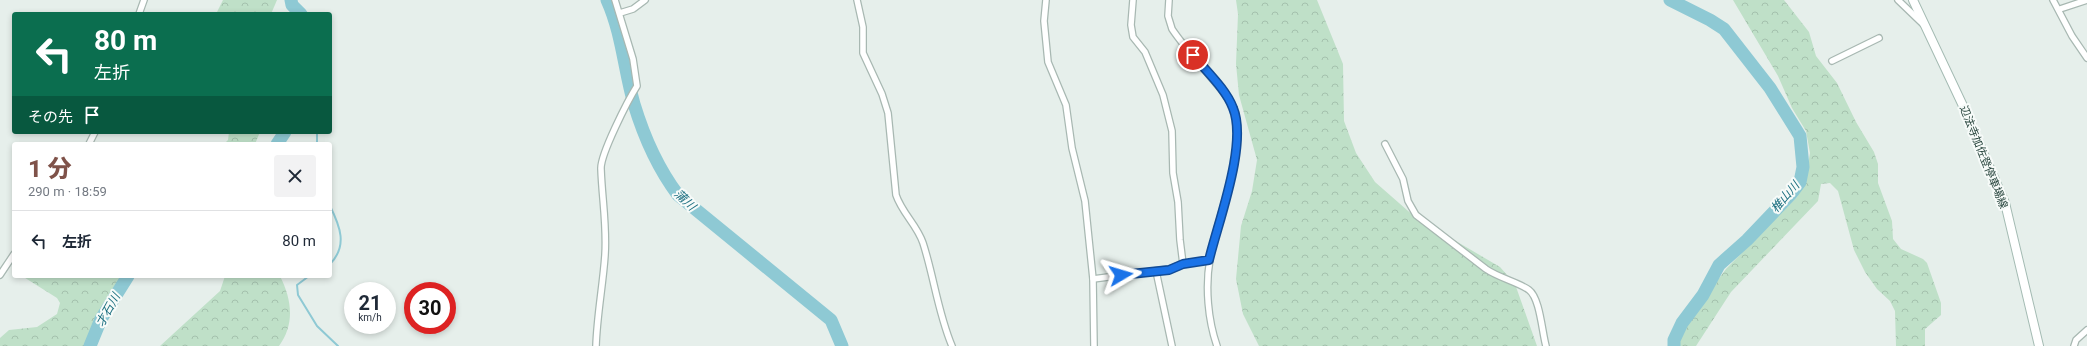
<!DOCTYPE html>
<html lang="ja">
<head>
<meta charset="utf-8">
<style>
  body { margin:0; font-family:Roboto,"Noto Sans JP",sans-serif; background:#f2f2f3; color:#1f2937; height:100vh; display:flex; flex-direction:column; font-size:15px; white-space:nowrap }
  * { box-sizing:border-box; margin:0 }
  p { font-size:13px; color:#747a83 }
  .icon { flex:none; width:22px; height:22px; fill:none; stroke:currentColor; stroke-width:2; stroke-linecap:round; stroke-linejoin:round }
  .map { position:relative; flex:1; overflow:hidden }
  .sheet { position:absolute; left:12px; top:142px; width:320px; height:136px; display:flex; flex-direction:column; background:#fff; border-radius:4px; box-shadow:0 2px 6px #0003 }
  .sheet>* { flex:none }
  .top-card { position:absolute; left:12px; top:12px; width:320px; height:122px; border-radius:4px; box-shadow:0 2px 6px #0003; background:#0b6e4f; color:#fff; overflow:hidden }
  .speed { position:absolute; left:344px; top:282px; display:flex; gap:8px; font-size:20px; font-weight:700; text-align:center }
  .speed>* { display:grid; place-content:center; width:52px; height:52px; border-radius:50%; background:#fff; box-shadow:0 2px 6px #0003; line-height:1 }
  .speed small { font-size:10px; font-weight:400 }
  .speed .limit { border:6px solid #d22; background:#fff; color:#111 }
  .pin { position:absolute; display:grid; place-items:center; width:34px; height:34px; color:#fff; margin:-17px; border:2px solid #fff; border-radius:50%; box-shadow:0 1px 4px #0007 }
  .me { position:absolute; width:44px; margin:-22px; rotate:83deg; stroke-linejoin:round; filter:drop-shadow(0 0 3px #0008) }
  .turn { display:flex; align-items:center; gap:14px; height:84px; padding:0 16px; font-size:18px }
  .turn .icon { width:52px; height:52px; stroke-width:2.5 }
  .turn b { display:block; font-size:28px; line-height:34px }
  .then { display:flex; align-items:center; height:38px; padding:0 16px; background:#0003; gap:8px; font-size:15px }
  .round { display:grid; place-items:center; flex:none; width:42px; height:42px; border-radius:4px; background:#f2f2f3 }
  .overview { display:flex; align-items:center; justify-content:space-between; height:68px; padding:0 16px }
  h1 { font-size:24px; font-weight:800; line-height:30px; color:#7f5249 }
  ul { padding:0; list-style:none }
  li { display:flex; align-items:center; gap:12px; height:60px; padding:0 16px; border-top:1px solid #e0e1e3 }
  li div { flex:1 }
  li b { display:block; font-size:15px }
  li em { font-style:normal }
  .map>svg:first-child { display:block }
</style>
</head>
<body>
<div class="map">
<svg width="2087" height="346" viewBox="0 0 2087 346">
  <defs>
    <pattern id="forest-crowns" width="20" height="18" patternUnits="userSpaceOnUse"><rect width="20" height="18" fill="#bfe0c8"/><path d="M2 6a3 3 0 1 1 6 0M12 15a3 3 0 1 1 6 0" fill="none" stroke="#a4c1ad"/></pattern>
  </defs>
  <rect width="100%" height="100%" fill="#e6efeb"/>
  <g fill="url(#forest-crowns)">
    <path d="M223 0H277L271 14H216Z"/>
    <path d="M1236 0H1317L1343 64 1344 121 1356 153 1375 182 1415 217 1500 267 1515 284 1537 346H1259L1243 314 1236 279 1241 226 1252 191 1257 160 1239 95 1236 64 1238 14Z"/>
    <path d="M1733 0H1784L1809 32 1816 56 1837 83 1856 122 1874 152 1878 164V183L1892 221 1893 239 1901 249 1923 259 1927 263 1941 303V315L1925 329V346H1896L1895 311 1890 301 1877 289 1865 272 1854 250 1838 191 1830 183 1821 184 1818 201 1731 292 1696 346H1674L1677 334 1726 269 1797 197 1806 176 1810 153 1806 131 1792 108 1778 76Z"/>
    <path d="M229 132H260L255 144H224L228 140Z"/>
    <path d="M22 276H125L86 346H0V338L9 330 37 327 57 314 60 303 57 298Z"/>
    <path d="M225 276H280C292 300 295 324 279 346H160L220 291Z"/>
  </g>
  <g fill="none" stroke-linecap="round" stroke-linejoin="round">
    <g stroke="#8ec9d4" stroke-width="2">
      <path d="M317 132V144"/>
      <path d="M330 206C340 226 348 246 330 264"/>
      <path d="M309 276 297 285 298 295 317 326 338 346"/>
    </g>
    <g stroke="#8ec9d4" stroke-width="13">
      <path d="M291 0 292 5 301 14"/>
      <path d="M607 0C622 33 624 69 634 104 644 137 657 167 678 195L831 320 842 346"/>
      <path d="M1670 0 1710 20 1724 29 1770 88 1800 136 1803 167 1800 182 1791 194 1747 240 1719 265 1703 295 1682 323 1674 340V346"/>
      <path d="M277 144 285 132"/>
      <path d="M90 346 101 319 128 276"/>
    </g>
    <g stroke="#a8b8b2" stroke-width="8">
      <g id="street">
        <path d="M857 0 863 27V53L882 94 888 113 896 195C902 213 917 225 923 243 934 277 938 313 952 346"/>
        <path d="M1046 0 1044 21 1048 62 1066 105 1072 148 1085 201 1093 279 1094 346"/>
        <path d="M1133 0 1131 25 1133 37 1145 52 1163 95 1172 131 1173 173 1178 202 1180 240 1183 264"/>
        <path d="M1169 0 1168 16 1172 29C1184 47 1200 64 1214 81 1221 89 1229 98 1233 108 1250 148 1216 217 1210 259 1205 287 1208 320 1217 346"/>
        <path d="M1898 0 1923 24"/>
        <path d="M2053 0 2072 36 2087 58"/>
        <path d="M2060 9 2087 0"/>
        <path d="M620 13 633 9 645 0"/>
        <path d="M139 14 144 0"/>
        <path d="M1832 61 1879 38"/>
        <path d="M89 144 95 132"/>
        <path d="M1385 144 1403 179 1408 201 1416 215 1486 269C1499 278 1518 282 1529 290 1540 298 1542 332 1546 346"/>
        <path d="M1156 271 1172 346"/>
        <path d="M0 275 14 254"/>
        <path d="M1093 279 1169 269 1183 264 1209 260"/>
        <path d="M596 346C597 315 603 285 605 255 607 226 602 198 601 169 600 155 628 100 637 86L633 59 615 0"/>
        <path d="M2074 346 2076 340 2087 330"/>
      </g>
    </g>
    <g stroke="#a4bbb3" stroke-width="10">
      <path id="secondary" d="M1913 0 1964 108 2005 203 2039 346"/>
    </g>
    <use href="#street" stroke="#fff" stroke-width="5.5"/>
    <use href="#secondary" stroke="#fff" stroke-width="8"/>
  </g>
  <g fill="none" stroke-linecap="round" stroke-linejoin="round">
    <g stroke="#114b97" stroke-width="10">
      <path id="route" d="M1121 275 1169 270 1183 264 1209 260C1218 222 1248 144 1233 108 1226 89 1206 71 1193 55"/>
    </g>
    <use href="#route" stroke="#1a73e8" stroke-width="7"/>
  </g>
  <g text-anchor="middle" stroke-width="4" stroke-linejoin="round" paint-order="stroke">
    <g font-size="11" fill="#24423a" stroke="#f7fbf9">
      <text transform="translate(1984 157) rotate(68)" y="4">辺法寺加佐登停車場線</text>
    </g>
    <g font-size="12" font-style="italic" fill="#1c6f80" stroke="#f7fbf9">
      <text transform="translate(1785 197) rotate(-49)" y="4">椎山川</text>
      <text transform="translate(685 200) rotate(43)" y="4">蒲川</text>
      <text transform="translate(108 310) rotate(-61)" y="4">才石川</text>
    </g>
  </g>
</svg>
<div class="speed"><div>21<small>km/h</small></div><div class="limit">30</div></div>
<div class="pin" style="left:1193px;top:55px;background:#d93025"><svg class="icon" aria-label="arrive" viewBox="0 0 24 24"><path d="M6 21V4h12l-3 4 3 4H6"/></svg></div>
<svg class="me" style="left:1121px;top:275px" viewBox="-20 -20 40 40"><path d="M0-17L14 15 0 8-14 15z" fill="#1a73e8" stroke="#fff" stroke-width="4"/></svg>
<div class="top-card">
<div class="turn"><svg class="icon" aria-label="left" viewBox="0 0 24 24"><path d="M17 20v-9H6M10 6l-5 5 5 5"/></svg><div><b>80 m</b>左折</div></div>
<div class="then">その先<svg class="icon" aria-label="arrive" viewBox="0 0 24 24"><path d="M6 21V4h12l-3 4 3 4H6"/></svg></div>
</div>
<section class="sheet">
<div class="overview"><div><h1>1 分</h1><p>290 m · 18:59</p></div><a class="round"><svg class="icon" aria-label="close" viewBox="0 0 24 24"><path d="M6 6l12 12M18 6L6 18"/></svg></a></div>
<ul>
<li><svg class="icon" aria-label="left" viewBox="0 0 24 24"><path d="M17 20v-9H6M10 6l-5 5 5 5"/></svg><div><b>左折</b></div><em>80 m</em></li>
</ul>
</section>
</div>
</body>
</html>
